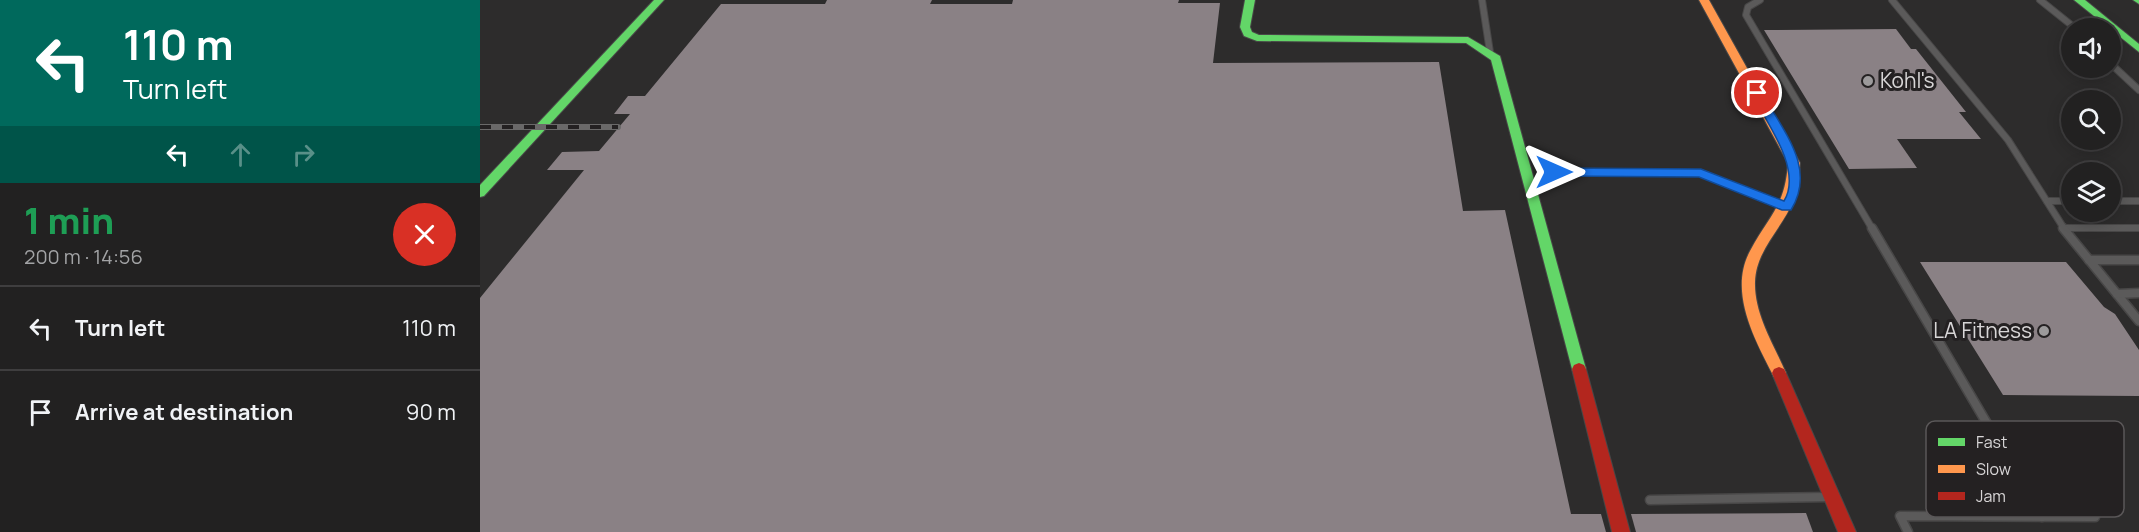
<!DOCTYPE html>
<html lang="en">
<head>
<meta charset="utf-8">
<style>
  body { margin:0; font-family:Manrope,sans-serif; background:#2e2e2e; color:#f1f3f6; height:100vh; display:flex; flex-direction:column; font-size:22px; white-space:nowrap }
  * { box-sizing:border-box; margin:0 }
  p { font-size:20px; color:#a2a3a5 }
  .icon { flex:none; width:33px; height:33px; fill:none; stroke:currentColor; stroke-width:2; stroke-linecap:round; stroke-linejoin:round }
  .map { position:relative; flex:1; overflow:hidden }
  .side { display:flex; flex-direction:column; background:#222121; width:480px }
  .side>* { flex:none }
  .guide { background:#00695c; color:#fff; overflow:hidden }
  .fabs { position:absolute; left:1581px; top:18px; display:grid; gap:12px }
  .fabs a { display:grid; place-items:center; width:60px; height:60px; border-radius:50%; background:#222121; box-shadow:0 3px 15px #0003,0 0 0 2px #3f3e3f; font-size:30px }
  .pin { position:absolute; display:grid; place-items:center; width:51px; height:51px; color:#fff; margin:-26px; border:3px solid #fff; border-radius:50%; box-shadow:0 2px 6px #0007 }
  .me { position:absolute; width:66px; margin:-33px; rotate:90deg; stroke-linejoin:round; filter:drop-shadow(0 0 4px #0008) }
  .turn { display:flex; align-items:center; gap:21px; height:126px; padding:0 24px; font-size:27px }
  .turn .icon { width:78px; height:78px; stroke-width:2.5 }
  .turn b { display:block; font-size:42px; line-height:51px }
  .lanes { display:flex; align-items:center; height:57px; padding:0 24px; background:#0003; justify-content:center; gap:30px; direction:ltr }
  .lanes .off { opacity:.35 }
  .round { display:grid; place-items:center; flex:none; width:63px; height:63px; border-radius:32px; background:#2e2e2e }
  .headline { display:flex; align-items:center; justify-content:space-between; height:102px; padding:0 24px }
  h1 { font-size:36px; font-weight:800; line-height:45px; color:#1e9e55 }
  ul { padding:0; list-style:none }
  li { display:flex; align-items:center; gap:18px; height:84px; padding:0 24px; border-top:2px solid #3f3e3f }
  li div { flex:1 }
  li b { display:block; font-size:22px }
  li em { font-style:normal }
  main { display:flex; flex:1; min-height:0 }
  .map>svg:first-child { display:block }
</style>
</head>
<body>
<main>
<section class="side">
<div class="guide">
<div class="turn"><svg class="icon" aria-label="left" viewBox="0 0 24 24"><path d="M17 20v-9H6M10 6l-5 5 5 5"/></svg><div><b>110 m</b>Turn left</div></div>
<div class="lanes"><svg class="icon" aria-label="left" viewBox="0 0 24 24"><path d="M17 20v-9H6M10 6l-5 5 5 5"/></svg><svg class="icon off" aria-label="ahead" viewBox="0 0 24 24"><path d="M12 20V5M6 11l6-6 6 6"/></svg><svg class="icon off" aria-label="right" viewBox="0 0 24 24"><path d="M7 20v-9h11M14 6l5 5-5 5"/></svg></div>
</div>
<div class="headline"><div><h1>1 min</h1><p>200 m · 14:56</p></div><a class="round" style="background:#d93025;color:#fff"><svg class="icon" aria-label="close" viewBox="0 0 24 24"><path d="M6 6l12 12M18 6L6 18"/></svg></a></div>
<ul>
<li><svg class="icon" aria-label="left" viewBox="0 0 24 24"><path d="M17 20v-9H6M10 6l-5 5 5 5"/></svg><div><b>Turn left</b></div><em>110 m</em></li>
<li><svg class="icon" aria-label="arrive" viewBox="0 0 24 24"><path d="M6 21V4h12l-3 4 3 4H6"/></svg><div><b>Arrive at destination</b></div><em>90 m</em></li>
</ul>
</section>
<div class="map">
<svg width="1659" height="532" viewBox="0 0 1659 532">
  <rect width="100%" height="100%" fill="#2d2c2c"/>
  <g fill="#8a8185">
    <path d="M347 0H452L450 4H532L533 0H699L698 3H740L733 63 959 62 983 211 1025 210 1091 514H1121L1126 532H0V298L104 170H67L82 152 119 151 150 114H134L148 96H165L241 4H345Z"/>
    <path d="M1416 29 1431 49H1436L1486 112H1479L1501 139H1417L1437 168 1369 169 1284 30Z"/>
    <path d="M1440 262H1586L1624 307 1635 314 1659 350V396L1523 395Z"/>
    <path d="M1326 513 1333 532H1156L1151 514Z"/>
  </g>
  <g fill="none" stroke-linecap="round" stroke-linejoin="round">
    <g stroke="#484747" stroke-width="8">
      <g id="lane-far1">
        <path d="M1002 0 1010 52"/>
        <path d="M1280 0 1268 7 1266 15 1393 230"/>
        <path d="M1412 0 1528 140 1585 230"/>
        <path d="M1560 0 1595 28"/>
        <path d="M1630 63 1659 90"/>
        <path d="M1074 172 1221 173 1306 207"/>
        <path d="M1567 201H1592"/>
        <path d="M1630 201H1659"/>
        <path d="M1583 228H1659"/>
      </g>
    </g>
    <g stroke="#484747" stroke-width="11">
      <g id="lane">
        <path d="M1392 228 1562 517"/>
        <path d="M1583 228 1659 321"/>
        <path d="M1609 260H1659"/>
        <path d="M1637 294 1659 293"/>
        <path d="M1170 500 1348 497"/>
        <path d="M1428 532 1420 516 1615 517"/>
      </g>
    </g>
    <g stroke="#484747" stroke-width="2">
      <g id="fast">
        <path d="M174 0H184L4 196 0 197V185Z"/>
        <path d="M765 0H775L770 27 772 32 779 35 988 37 1020 56 1106 369 1104 373 1099 375 1094 373 1092 369 1011 60 986 43 777 41 764 36 760 27Z"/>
        <path d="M1594 0H1605L1659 44V52Z"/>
        <path d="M1653 0H1659V4Z"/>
      </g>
    </g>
    <g stroke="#484747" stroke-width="2">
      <path id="slow" d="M1219 0H1229L1320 163C1319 175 1319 188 1314 199 1303 228 1276 249 1275 282 1274 314 1294 345 1306 373L1304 377 1299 379 1294 377C1275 340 1248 292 1270 251 1289 215 1305 207 1308 163Z"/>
    </g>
    <g stroke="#484747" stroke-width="2">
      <g id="jam">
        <path d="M1099 363 1104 365 1106 369 1150 532H1132L1092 369 1094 365Z"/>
        <path d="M1299 367 1304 369 1306 373 1376 532H1358L1292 373 1294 369Z"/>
      </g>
    </g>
    <use href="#lane-far1" stroke="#5b5a5a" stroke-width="6"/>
    <use href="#lane" stroke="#5b5a5a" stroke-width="8"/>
    <use href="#fast" fill="#63d668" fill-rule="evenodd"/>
    <use href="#slow" fill="#ff974d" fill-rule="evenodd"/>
    <use href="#jam" fill="#b3261e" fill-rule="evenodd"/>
    <g stroke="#6a6969" stroke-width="6">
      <path id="rail" d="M0 127H138"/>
    </g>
    <use href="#rail" stroke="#242122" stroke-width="4" stroke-dasharray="11" stroke-linecap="butt"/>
  </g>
  <path fill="#1a73e8" stroke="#114b97" stroke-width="1.5" d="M1277 90 1282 93C1303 131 1337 168 1311 210H1302L1219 177 1074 176 1068 172 1074 168 1221 169 1304 201C1323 170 1286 121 1271 93Z"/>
  <g fill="#9c9a9b" stroke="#242122" stroke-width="2">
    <circle cx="1388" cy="81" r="6"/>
    <circle cx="1564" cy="331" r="6"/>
  </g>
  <g text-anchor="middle" stroke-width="6" stroke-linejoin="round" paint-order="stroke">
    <g font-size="21" fill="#d8d6d7" stroke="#242122" text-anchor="start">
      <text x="1400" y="88">Kohl's</text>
      <text x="1552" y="338" text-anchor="end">LA Fitness</text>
    </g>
  </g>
  <rect x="1446" y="421" width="198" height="96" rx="9" fill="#242122" stroke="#5a5758" stroke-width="1.5"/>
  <rect x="1458" y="438" width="27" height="8" fill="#63d668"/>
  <rect x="1458" y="465" width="27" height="8" fill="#ff974d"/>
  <rect x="1458" y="492" width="27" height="8" fill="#b3261e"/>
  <g font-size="16" fill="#d8d6d7">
    <text x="1496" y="448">Fast</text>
    <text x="1496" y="475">Slow</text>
    <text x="1496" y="502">Jam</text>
  </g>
</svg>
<div class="fabs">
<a><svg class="icon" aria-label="sound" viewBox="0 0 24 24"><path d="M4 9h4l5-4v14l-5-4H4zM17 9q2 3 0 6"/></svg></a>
<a><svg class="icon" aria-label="search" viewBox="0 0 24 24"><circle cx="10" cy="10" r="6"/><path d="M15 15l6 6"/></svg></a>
<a><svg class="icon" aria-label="layers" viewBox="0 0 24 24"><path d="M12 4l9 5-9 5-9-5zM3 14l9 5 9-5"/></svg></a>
</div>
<div class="pin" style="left:1277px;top:93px;background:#d93025"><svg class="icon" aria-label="arrive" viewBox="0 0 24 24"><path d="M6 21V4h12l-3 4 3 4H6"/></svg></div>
<svg class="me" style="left:1074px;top:172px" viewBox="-20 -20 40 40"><path d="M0-17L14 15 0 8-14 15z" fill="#1a73e8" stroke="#fff" stroke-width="4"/></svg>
</div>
</main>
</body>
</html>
